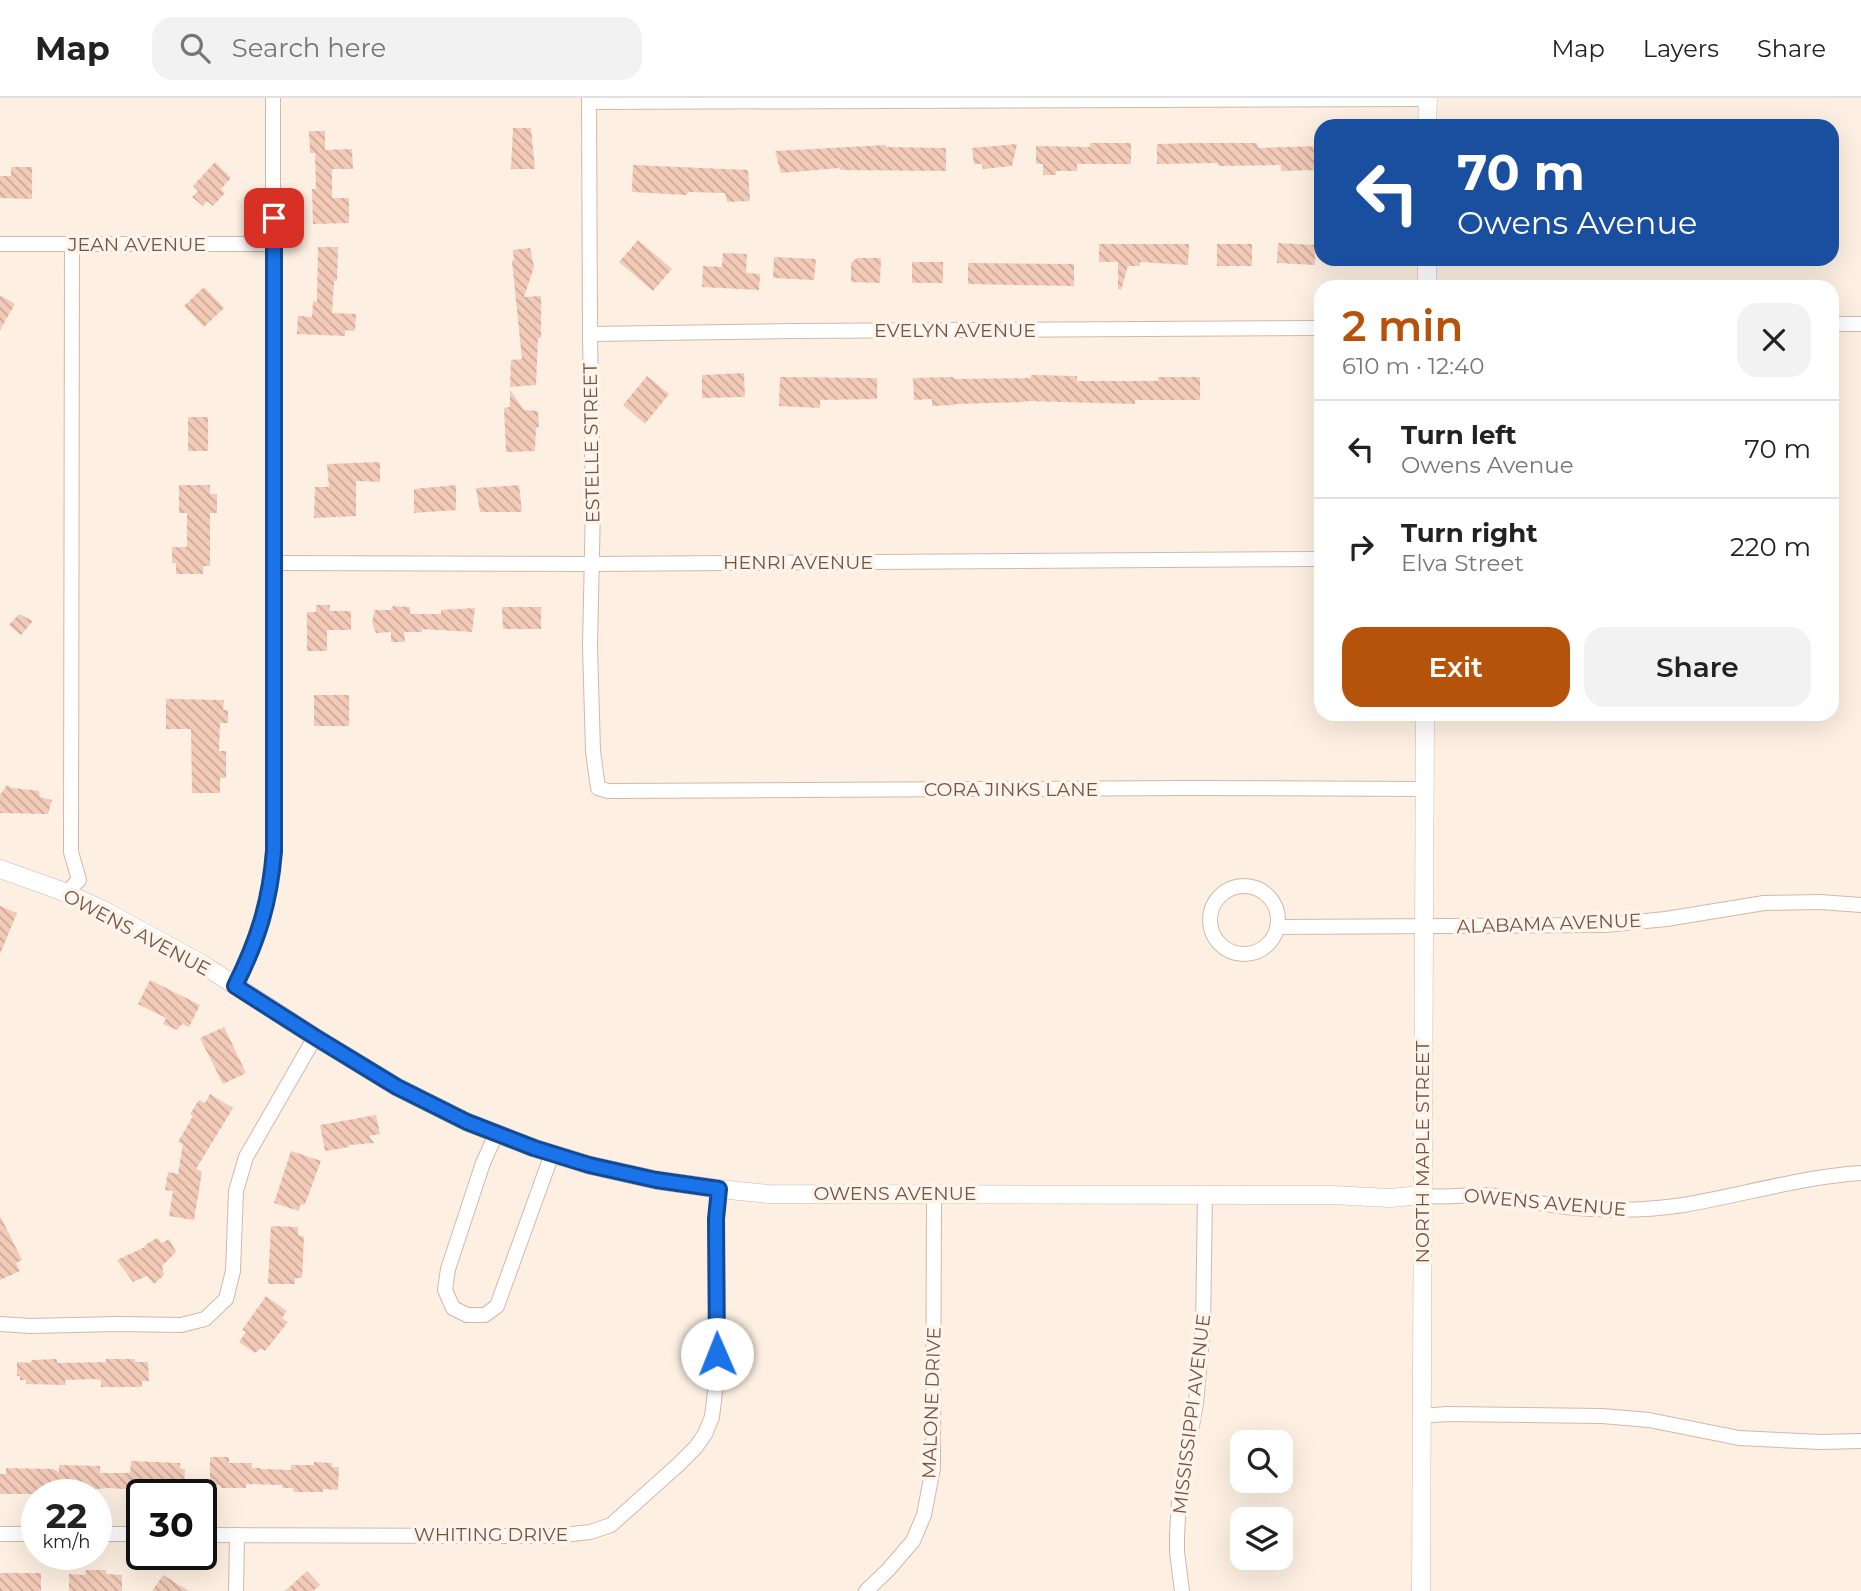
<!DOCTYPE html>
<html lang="en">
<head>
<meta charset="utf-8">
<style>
  body { margin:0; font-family:Montserrat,sans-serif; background:#f2f2f2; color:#222; height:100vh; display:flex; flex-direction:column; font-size:26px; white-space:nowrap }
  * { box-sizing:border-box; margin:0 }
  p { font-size:23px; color:#767676 }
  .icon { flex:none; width:38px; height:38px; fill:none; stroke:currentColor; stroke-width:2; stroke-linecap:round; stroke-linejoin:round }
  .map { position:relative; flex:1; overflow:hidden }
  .drawer { position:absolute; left:1314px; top:182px; width:525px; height:441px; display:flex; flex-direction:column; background:#fff; border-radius:21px; box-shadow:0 7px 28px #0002 }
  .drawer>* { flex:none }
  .top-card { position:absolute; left:1314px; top:21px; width:525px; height:147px; border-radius:21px; box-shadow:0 7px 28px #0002; background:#1a4fa0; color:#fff; overflow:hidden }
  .buttons { position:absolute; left:1230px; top:1332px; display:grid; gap:14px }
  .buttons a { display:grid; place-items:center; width:63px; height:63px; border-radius:14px; background:#fff; box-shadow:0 7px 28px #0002; font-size:35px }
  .speed { position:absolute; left:21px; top:1381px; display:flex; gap:14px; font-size:35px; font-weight:700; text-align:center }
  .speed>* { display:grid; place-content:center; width:91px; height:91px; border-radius:50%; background:#fff; box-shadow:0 7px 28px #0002; line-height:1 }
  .speed small { font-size:18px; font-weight:400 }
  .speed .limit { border:4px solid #111; border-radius:10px; background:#fff; color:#111 }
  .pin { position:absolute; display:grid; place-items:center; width:60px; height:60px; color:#fff; margin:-30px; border-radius:14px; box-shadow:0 4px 10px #0006 }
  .me { position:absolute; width:77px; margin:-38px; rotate:359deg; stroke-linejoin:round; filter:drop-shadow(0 0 5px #0008) }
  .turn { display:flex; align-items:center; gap:24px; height:147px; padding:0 28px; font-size:32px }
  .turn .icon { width:91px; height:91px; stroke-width:2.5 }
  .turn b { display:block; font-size:49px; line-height:60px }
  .round { display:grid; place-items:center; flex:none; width:74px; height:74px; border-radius:21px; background:#f2f2f2 }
  .overview { display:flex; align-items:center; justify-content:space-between; height:119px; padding:0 28px }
  h1 { font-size:42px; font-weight:600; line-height:52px; color:#b45309 }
  .action { display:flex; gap:14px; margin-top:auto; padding:14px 28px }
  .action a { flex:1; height:80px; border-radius:21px; background:#b45309; color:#fff; font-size:28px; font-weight:600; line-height:80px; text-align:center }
  .action a+a { background:#f2f2f2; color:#222 }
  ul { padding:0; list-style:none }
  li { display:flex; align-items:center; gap:21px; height:98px; padding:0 28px; border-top:2px solid #e0e0e0 }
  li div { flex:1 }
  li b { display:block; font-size:26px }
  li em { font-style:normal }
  header { display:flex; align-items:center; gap:42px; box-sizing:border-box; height:98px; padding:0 35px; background:#fff; border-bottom:2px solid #e0e0e0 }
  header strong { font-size:33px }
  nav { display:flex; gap:38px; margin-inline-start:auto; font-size:24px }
  .search { width:490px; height:63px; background:#f2f2f2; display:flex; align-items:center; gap:18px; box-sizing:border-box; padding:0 24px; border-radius:21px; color:#767676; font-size:26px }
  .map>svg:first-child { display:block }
</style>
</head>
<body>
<header>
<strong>Map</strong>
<div class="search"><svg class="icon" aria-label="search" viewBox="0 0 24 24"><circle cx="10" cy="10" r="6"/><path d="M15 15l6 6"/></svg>Search here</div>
<nav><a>Map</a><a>Layers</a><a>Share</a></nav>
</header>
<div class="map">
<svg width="1861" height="1493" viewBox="0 0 1861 1493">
  <defs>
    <pattern id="building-back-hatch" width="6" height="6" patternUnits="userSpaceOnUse" patternTransform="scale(1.75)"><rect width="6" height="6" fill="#f3cab8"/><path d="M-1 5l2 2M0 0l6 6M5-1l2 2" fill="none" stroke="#c9a797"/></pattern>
  </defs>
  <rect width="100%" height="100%" fill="#fdf0e2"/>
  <g fill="url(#building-back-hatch)">
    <path d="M513 30H531L535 71H511Z"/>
    <path d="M309 33H325V52L352 51 353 71H332V100H349V125L313 126 312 91H316L315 55H310Z"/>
    <path d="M1090 45H1131V66H1077V73H1056V77H1043V66H1036V48L1090 49Z"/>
    <path d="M1195 45H1257L1258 50 1321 48V63L1319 72 1281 73V67L1218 68V65L1157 66V46Z"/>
    <path d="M1017 46 1012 68 983 71 982 66H974L972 50Z"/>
    <path d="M886 47V49L946 50V73L840 72V70L781 75 775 53Z"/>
    <path d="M215 64 231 80 221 91 225 95 213 108 207 103 203 108 192 99 198 93 193 88Z"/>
    <path d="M633 67 748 72 750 103 727 104 725 95 689 94 686 97 632 94Z"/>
    <path d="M11 69H32V101L0 100V78H11Z"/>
    <path d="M638 142 672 171 653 193 619 164Z"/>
    <path d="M1278 145 1315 147V167L1277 165Z"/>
    <path d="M1099 146H1189L1188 167 1140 164V168H1128L1121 192 1118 191V164H1099Z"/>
    <rect x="1217" y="146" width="35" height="22"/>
    <path d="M318 149H338L337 183H334L332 215 356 216 355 233 345 232V238L297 236 298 218 312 219 313 203 317 204Z"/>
    <path d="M530 150 534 169 524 199 541 198V240H538L536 287 510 289 511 262 522 261 512 163 514 162 513 152Z"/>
    <path d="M723 155 747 156 746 175 760 176 759 192 702 189 703 168 722 169Z"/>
    <path d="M774 159 816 161 814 182 773 180Z"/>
    <path d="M857 160H881L880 185 851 184V165Z"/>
    <rect x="912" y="164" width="31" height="21"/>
    <path d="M968 165 1074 166V188L968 186Z"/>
    <path d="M204 189 224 210 204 229 184 208Z"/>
    <path d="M0 197 15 206 0 232Z"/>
    <path d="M744 275 745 299 702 300V277Z"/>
    <path d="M1031 277 1077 278V283H1158V279H1200V302H1135V306L1024 303V304L955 306V307L932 308V301L914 302 913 280 953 279 954 281 1031 280Z"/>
    <path d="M647 278 669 296 645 326 623 307Z"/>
    <path d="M780 279 877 280V301L820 302V310L779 308Z"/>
    <path d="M510 292 524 312 538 313 539 329 536 330 535 353 506 354 504 310 510 309Z"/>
    <rect x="188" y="319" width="20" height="34"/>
    <path d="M380 364V384L356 383V418L314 420 315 389H329L327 366Z"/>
    <path d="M179 387H210V396H217V415H210V468H203V476H176V465H172V449H187V415H179Z"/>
    <path d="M456 387V412L414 415V391Z"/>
    <path d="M519 387 522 414H480L476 390Z"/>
    <path d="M316 507H330V513H351V532H327V553H307V514H316Z"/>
    <path d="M393 508 410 509V516H441V512L475 510 472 534 422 531V534H404L405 544H391V534L376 535 372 524 375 512H391Z"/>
    <path d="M502 509H541V531H503Z"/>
    <path d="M19 516 33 523 21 537 9 527Z"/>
    <rect x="314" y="597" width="35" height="31"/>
    <path d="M166 601 224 602 223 612H228V625H220L219 653H226V680H220V695H192L191 631H166Z"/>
    <path d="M7 687 13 690 39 693 40 699 52 702 48 716 0 715V697Z"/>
    <path d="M0 808 17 815 0 856Z"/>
    <path d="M150 882 200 907 189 929 182 926 177 932 163 926 166 920 138 906Z"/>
    <path d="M224 929 246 975 223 986 200 940Z"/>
    <path d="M210 996 233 1010 196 1071 202 1074 194 1122 169 1118 173 1093 165 1092 168 1074 178 1076 183 1046 178 1044 193 1018 190 1016 199 1002 205 1005Z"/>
    <path d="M376 1017 380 1036 369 1038 374 1045 349 1047V1049L325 1053 320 1027Z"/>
    <path d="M291 1053 321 1063 305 1106 300 1107 299 1113 274 1105Z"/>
    <path d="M0 1118 22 1162 16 1165 20 1173 0 1182Z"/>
    <path d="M271 1128 298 1129V1137L304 1139 302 1180H295V1186H268Z"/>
    <path d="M157 1140 162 1145 169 1141 176 1154 162 1168 164 1177 154 1186 147 1178 133 1184 117 1162 145 1149V1147Z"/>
    <path d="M266 1198 287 1213 282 1220 288 1224 265 1253 261 1250 255 1255 239 1244 246 1234 242 1232Z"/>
    <path d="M57 1261V1265L106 1264V1261H135V1264H148L149 1283H142V1289H101V1282L95 1281 65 1282 66 1287 26 1286V1282H20V1278H17V1264L30 1265 32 1262Z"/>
    <path d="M210 1359H229V1365H252V1370H261V1371L291 1372V1367H314V1364L332 1365V1369H339L338 1392 323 1391V1394H294L293 1390H282L283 1387 246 1386V1390H221L220 1387H210Z"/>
    <path d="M131 1363 180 1365V1370L185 1372 184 1391 167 1390V1396L140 1395 141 1392 107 1390 53 1396H0V1376H6V1370L53 1371 59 1374V1367L100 1368V1375H130Z"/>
    <path d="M86 1472H106V1476L122 1477V1493H69V1476L85 1477Z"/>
    <path d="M307 1473 320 1487 313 1493H285Z"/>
    <rect x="0" y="1475" width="41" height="18"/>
    <path d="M163 1477 189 1493H152Z"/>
  </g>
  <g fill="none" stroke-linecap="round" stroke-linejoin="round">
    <g stroke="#d0b8ab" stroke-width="16">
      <g id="minor">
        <path d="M589 0 590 236 593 408 590 548 593 653 598 690 608 693 1186 690 1424 691"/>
        <path d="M589 4 1428 1"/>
        <path d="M0 146H274"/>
        <path d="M1832 226H1861"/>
        <path d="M590 236 792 233 1321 230"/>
        <path d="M274 465 592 466 1321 461"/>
        <circle cx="1244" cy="822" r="34"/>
        <path d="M66 795 79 782 71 754 72 146"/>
        <path d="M1278 829 1605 827 1666 821 1764 805 1820 804 1861 807"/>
        <path d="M235 888C257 844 270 803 273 753V0"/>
        <path d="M496 1036 483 1065 448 1171 445 1192 453 1210 467 1217H485L497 1208 552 1056"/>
        <path d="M1422 1097C1441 1101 1466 1096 1486 1097 1513 1099 1539 1106 1566 1109 1604 1113 1644 1113 1683 1107 1743 1097 1800 1079 1861 1075"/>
        <path d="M0 1226 30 1228 117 1226 181 1227 205 1221 226 1201 233 1173 236 1093 246 1059 315 939"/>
        <path d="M1421 1318 1447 1316 1602 1318 1649 1322 1739 1340 1821 1344 1861 1343"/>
        <path d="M0 1436H37"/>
        <path d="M96 1436H142"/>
        <path d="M201 1437 554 1438 590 1434 611 1427 678 1367 696 1349 705 1336 712 1319 717 1277 716 1121 719 1091"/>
        <path d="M236 1493 237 1437"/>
        <path d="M866 1493 888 1472 913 1443 924 1417 933 1370 934 1095"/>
        <path d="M1182 1493 1177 1454V1437L1179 1403 1196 1305 1203 1231 1205 1096"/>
      </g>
    </g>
    <g stroke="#d0b8ab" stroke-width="19">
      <g id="tertiary">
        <path d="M1427 28 1428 0"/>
        <path d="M1427 189V161"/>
        <path d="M0 771 59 792 103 812 202 866 315 939 397 989 467 1024 534 1050 589 1067 656 1082 719 1091 769 1096 1332 1097 1390 1100 1422 1097"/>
        <path d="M1421 1493 1425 616"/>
      </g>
    </g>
    <use href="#minor" stroke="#fff" stroke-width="14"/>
    <use href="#tertiary" stroke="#fff" stroke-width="18"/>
  </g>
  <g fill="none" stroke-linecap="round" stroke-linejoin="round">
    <g stroke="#114b97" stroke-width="18">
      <path id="route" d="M274 120V753C270 804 258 842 235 888L315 939 397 989 467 1024 534 1050 589 1067 656 1082 719 1091 716 1121 717 1256"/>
    </g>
    <use href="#route" stroke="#1a73e8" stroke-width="12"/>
  </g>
  <g text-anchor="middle" stroke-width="7" stroke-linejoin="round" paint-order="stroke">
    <g font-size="19" fill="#755347" stroke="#fff4e9">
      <text x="137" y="153">JEAN AVENUE</text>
      <text x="955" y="239">EVELYN AVENUE</text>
      <text transform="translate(591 345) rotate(-91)" y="7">ESTELLE STREET</text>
      <text x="798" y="471">HENRI AVENUE</text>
      <text x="1011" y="698">CORA JINKS LANE</text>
      <text transform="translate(1549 825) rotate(-2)" y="7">ALABAMA AVENUE</text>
      <text transform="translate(137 834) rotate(28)" y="7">OWENS AVENUE</text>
      <text transform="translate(1422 1054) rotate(-90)" y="7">NORTH MAPLE STREET</text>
      <text x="895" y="1102">OWENS AVENUE</text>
      <text transform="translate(1545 1104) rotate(5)" y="7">OWENS AVENUE</text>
      <text transform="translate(931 1305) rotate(-88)" y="7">MALONE DRIVE</text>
      <text transform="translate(1191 1316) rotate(-83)" y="7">MISSISSIPPI AVENUE</text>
      <text x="491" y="1443">WHITING DRIVE</text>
    </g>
  </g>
</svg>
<div class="buttons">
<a><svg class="icon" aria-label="search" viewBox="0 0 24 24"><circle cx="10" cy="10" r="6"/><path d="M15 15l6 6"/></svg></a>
<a><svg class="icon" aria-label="layers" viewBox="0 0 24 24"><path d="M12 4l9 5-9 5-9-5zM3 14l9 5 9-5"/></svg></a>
</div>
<div class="speed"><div>22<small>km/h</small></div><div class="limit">30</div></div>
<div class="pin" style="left:274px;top:120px;background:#d93025"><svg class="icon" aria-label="arrive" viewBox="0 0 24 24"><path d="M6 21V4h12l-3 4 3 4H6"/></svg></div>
<svg class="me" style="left:717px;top:1256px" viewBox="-20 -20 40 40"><circle r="19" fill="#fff"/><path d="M0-13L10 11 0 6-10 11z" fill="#1a73e8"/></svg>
<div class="top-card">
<div class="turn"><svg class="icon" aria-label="left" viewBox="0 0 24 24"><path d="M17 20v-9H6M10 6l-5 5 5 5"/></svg><div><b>70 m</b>Owens Avenue</div></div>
</div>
<section class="drawer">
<div class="overview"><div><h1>2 min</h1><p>610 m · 12:40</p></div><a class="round"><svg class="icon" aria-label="close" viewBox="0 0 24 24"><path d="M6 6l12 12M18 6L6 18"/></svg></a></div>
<ul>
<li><svg class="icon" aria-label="left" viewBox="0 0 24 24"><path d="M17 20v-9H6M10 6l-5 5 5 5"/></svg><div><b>Turn left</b><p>Owens Avenue</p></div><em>70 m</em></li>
<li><svg class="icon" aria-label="right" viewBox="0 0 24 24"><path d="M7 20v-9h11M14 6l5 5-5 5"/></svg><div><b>Turn right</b><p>Elva Street</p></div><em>220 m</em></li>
</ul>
<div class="action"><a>Exit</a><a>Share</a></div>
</section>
</div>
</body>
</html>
